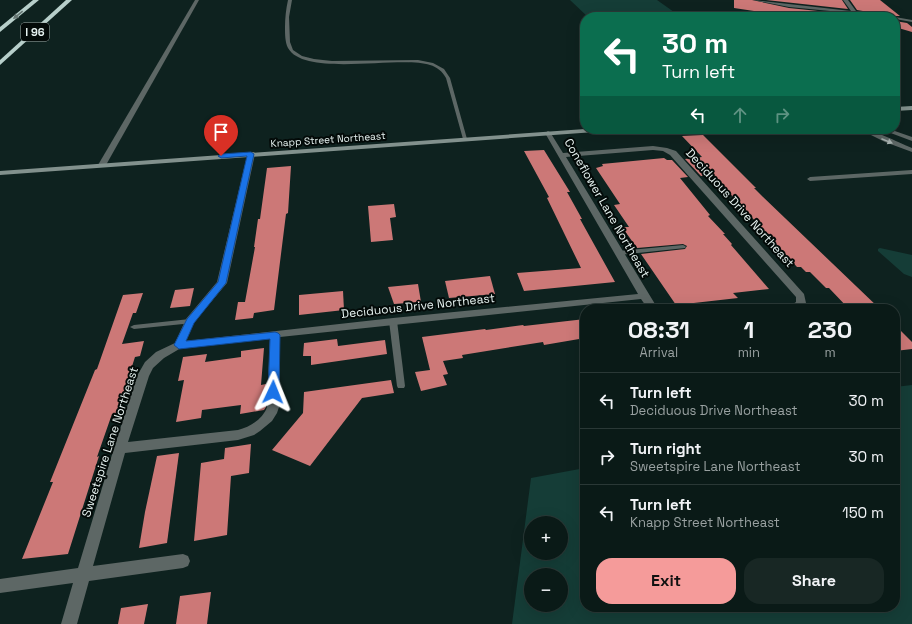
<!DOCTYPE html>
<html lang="en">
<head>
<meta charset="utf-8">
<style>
  body { margin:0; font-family:"Space Grotesk",sans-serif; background:#182724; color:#f1f3f6; height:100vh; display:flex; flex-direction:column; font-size:15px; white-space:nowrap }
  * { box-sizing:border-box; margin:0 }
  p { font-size:13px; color:#99a1a1 }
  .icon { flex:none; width:22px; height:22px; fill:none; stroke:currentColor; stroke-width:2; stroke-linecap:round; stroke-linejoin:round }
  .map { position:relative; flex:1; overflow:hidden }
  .side { position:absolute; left:580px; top:304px; width:320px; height:308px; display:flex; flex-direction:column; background:#0a1a17; border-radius:16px; box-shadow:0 4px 16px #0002,0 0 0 1px #2a3836 }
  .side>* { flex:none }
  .banner { position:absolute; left:580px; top:12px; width:320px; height:122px; border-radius:16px; box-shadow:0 4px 16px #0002,0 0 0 1px #2a3836; background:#0b6e4f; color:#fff; overflow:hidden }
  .tools { position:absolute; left:524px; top:516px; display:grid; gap:8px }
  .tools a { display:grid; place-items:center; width:44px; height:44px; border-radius:50%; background:#0a1a17; box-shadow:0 4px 16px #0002,0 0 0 1px #2a3836; font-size:20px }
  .pin { position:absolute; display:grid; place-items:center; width:34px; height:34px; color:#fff; margin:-41px -17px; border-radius:50% 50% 50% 0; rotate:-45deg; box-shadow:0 0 4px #0007 }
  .pin .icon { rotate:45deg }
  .me { position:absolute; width:44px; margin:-22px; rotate:2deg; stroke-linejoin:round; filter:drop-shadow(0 0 3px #0008) }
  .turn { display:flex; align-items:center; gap:14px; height:84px; padding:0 16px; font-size:18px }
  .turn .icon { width:52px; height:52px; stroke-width:2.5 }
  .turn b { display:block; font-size:28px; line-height:34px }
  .lanes { display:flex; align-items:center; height:38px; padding:0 16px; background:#0003; justify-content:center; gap:20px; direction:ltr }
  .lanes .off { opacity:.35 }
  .eta { display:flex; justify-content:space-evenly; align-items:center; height:68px; text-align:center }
  .eta b { font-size:24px; font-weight:700; line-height:28px }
  .cta { display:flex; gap:8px; margin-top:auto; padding:8px 16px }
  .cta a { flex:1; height:46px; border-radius:16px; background:#f59b9a; color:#111; font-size:16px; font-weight:700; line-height:46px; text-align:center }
  .cta a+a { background:#182724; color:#f1f3f6 }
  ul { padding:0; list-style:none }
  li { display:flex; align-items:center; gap:12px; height:56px; padding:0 16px; border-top:1px solid #2a3836 }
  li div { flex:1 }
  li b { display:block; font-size:15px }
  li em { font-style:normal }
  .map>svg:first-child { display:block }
</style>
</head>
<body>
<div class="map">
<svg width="912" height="624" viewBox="0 0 912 624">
  <rect width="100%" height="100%" fill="#0e221f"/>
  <g fill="#153d37" fill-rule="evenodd">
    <path d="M570 0H657L681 17H588Z"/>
    <path d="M880 248 912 255V277L904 274 878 251V249Z"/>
    <path d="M912 385V624H512L531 478 585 468V607H895V387ZM531 523H561V553H531ZM531 575H561V605H531Z"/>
  </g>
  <g fill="#cc7877">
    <path d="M734 0H752L789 8 876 17H793L734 8Z"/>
    <path d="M766 0H842L848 9Z"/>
    <path d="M850 0H880L900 16H895L893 17 892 16 857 10Z"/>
    <path d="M895 21 907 23 912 27V32L895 27Z"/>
    <path d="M703 135 756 188H754L762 196 880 309H849L829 288H826L810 272H806L801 267H797L713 175 701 176 685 159 702 157 682 136Z"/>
    <path d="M544 150 570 192H567L582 219H580L615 282 524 291 517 273 581 268 547 198 549 197 524 151Z"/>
    <path d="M664 158 667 160H672L688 177 680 178 710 215 708 216 725 234H723L732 244 731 245 769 289 733 293 738 298 676 305 641 254 685 249 687 246 683 244 637 248 622 227H629L614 205 620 204 596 168 603 166 602 164Z"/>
    <path d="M291 166 288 213 286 214 274 310 254 313 253 318 235 320 238 302H245L255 247H254L258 219H260L267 168Z"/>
    <path d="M394 204 396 217 390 218 393 240 371 242 368 206Z"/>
    <path d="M490 276 495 294 449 298 445 281Z"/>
    <path d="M418 284 421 302 394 304 388 287Z"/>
    <path d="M194 288 190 306 170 308 175 290Z"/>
    <path d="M343 291 344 310 299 315V295Z"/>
    <path d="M143 293 136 313H133L122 344 144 341 140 356 135 357 117 413 112 414 97 457 99 456 68 554 22 559 53 482H50L95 370 97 369 123 295Z"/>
    <path d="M585 319V338L544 345 543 342 462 355 463 358 443 361 448 374 443 375 447 385 421 391 415 372 430 370 422 337 485 329 486 330 523 325 524 326Z"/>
    <path d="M895 325 912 342V349L895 351Z"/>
    <path d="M337 339 338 346 385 340 387 354 311 365V356H303L304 343Z"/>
    <path d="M264 348 261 385 266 384V407L264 410 240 414 241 405 202 410 201 418 176 422 184 380 178 381 183 357 207 354 205 362 241 357V351Z"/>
    <path d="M391 380 394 393 362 398 310 466 272 450 303 413 304 392Z"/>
    <path d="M251 444 249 473 231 476 227 535 194 541 201 463 224 459 225 448Z"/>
    <path d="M179 453 167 543 139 548 145 512 157 456Z"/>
    <path d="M211 592 207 624H176L180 596Z"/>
    <path d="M148 604 144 624H118L121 608Z"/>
  </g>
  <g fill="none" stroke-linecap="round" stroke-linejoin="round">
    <g fill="#5d6765" fill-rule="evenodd">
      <path d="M288 0H292L289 17 290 42 293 50 302 56 314 59 332 61 418 60 433 63 444 69 450 78 467 139V140L463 139 446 78C442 71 437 67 430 65 400 55 305 78 288 48 285 42 285 34 285 27 285 18 286 9 288 0Z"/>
      <path d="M912 170V174L810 181 807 179 810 177Z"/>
      <path d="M683 245 685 246 686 247 685 248 619 255 616 253 619 251Z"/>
      <path d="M190 319 194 321 193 323 134 329 130 327 134 325Z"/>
      <path d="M390 319H393L397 321 405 386 404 388H398L397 386 389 321Z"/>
    </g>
    <g fill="#5d6765" fill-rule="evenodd">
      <path d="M195 0H199L106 165 102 167H99L98 165Z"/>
      <path d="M753 0 851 11 843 0H848L856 11 892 17 789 7Z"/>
      <path d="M893 17H895L912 20V22L895 19V17Z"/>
      <path d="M859 129C873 129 897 142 912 148V152L885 142Z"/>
      <path d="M880 129H889L912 137V141Z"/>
      <path d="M548 131 550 132 563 153 653 146 667 148 676 151 804 294 806 303 800 309H785L796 302V297L670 155 663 151 653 150 566 157 658 309H648L641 299 280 337 279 407 277 413 272 421 260 431 254 435 238 440 125 453 93 566 183 554 188 556 190 561 188 566 183 568 89 581 77 624H61L73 583 0 593V579L78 568 114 448 137 376 145 362 156 352 175 343 186 319 217 282 248 152H254L255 154 227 283 194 322 186 341 393 318 638 294 545 133ZM270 338 267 407C263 419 250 427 238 430L128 442 149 376 153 368 164 358 181 348Z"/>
    </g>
    <g fill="#82918d" fill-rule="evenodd">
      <path d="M912 106V110L895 111V107Z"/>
      <path d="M585 129H612L609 131 0 175V171Z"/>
    </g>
    <g fill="#b7cfca" fill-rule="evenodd">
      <path d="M33 0H39L0 32V27Z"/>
      <path d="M66 0H72L0 65V60Z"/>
    </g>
  </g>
  <defs><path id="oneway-solid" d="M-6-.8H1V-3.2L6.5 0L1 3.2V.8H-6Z"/></defs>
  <use fill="#667673" href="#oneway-solid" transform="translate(18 15) rotate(141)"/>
  <use fill="#a8b3b1" href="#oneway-solid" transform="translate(887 141) rotate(22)"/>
  <path fill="#1a73e8" stroke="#114b97" d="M251 152 254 154 226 283 194 323 186 341 275 332 278 333 280 335 279 392 277 395H270L268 392 270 339 179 349 174 345 187 319 218 282 247 156 221 158 218 156 221 154Z"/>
  <g text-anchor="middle" stroke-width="4" stroke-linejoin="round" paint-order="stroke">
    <g font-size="10" fill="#e6f2f0" stroke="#030a08">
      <text transform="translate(328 139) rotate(-4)" y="4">Knapp Street Northeast</text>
    </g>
    <rect fill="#030a08" stroke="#a2acaa" stroke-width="1" x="21" y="23" width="28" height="18" rx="3"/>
    <g font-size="11" font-weight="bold" fill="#e6f2f0">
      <text x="35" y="36">I 96</text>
    </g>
    <g font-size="12" fill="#e6f2f0" stroke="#030a08">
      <text transform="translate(607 208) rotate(60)" y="4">Coneflower Lane Northeast</text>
      <text transform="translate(740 208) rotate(48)" y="4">Deciduous Drive Northeast</text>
      <text transform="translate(418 306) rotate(-6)" y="4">Deciduous Drive Northeast</text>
      <text transform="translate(110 442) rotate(-72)" y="4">Sweetspire Lane Northeast</text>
    </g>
  </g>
</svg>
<div class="tools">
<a>+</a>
<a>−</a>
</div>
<div class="pin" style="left:221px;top:156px;background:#d93025"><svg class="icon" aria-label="arrive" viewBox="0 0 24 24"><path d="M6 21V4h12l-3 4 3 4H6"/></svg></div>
<svg class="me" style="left:273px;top:392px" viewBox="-20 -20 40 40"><path d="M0-17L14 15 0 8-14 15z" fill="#1a73e8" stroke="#fff" stroke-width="4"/></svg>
<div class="banner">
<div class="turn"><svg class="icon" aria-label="left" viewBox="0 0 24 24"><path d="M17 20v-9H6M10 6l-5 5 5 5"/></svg><div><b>30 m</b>Turn left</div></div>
<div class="lanes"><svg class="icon" aria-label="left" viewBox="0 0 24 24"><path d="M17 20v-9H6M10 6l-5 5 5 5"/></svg><svg class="icon off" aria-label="ahead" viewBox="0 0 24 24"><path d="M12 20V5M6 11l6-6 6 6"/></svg><svg class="icon off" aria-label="right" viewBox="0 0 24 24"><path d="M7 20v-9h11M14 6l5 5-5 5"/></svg></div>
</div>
<section class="side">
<div class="eta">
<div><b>08:31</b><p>Arrival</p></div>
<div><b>1</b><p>min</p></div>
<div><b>230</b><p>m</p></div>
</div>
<ul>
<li><svg class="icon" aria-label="left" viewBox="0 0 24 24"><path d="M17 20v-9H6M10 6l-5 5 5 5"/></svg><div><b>Turn left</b><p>Deciduous Drive Northeast</p></div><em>30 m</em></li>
<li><svg class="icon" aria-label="right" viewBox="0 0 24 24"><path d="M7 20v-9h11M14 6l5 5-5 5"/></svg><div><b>Turn right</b><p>Sweetspire Lane Northeast</p></div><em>30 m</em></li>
<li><svg class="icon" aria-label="left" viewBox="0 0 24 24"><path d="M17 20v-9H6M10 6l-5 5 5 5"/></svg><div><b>Turn left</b><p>Knapp Street Northeast</p></div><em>150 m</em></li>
</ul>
<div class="cta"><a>Exit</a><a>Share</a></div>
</section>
</div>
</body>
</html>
